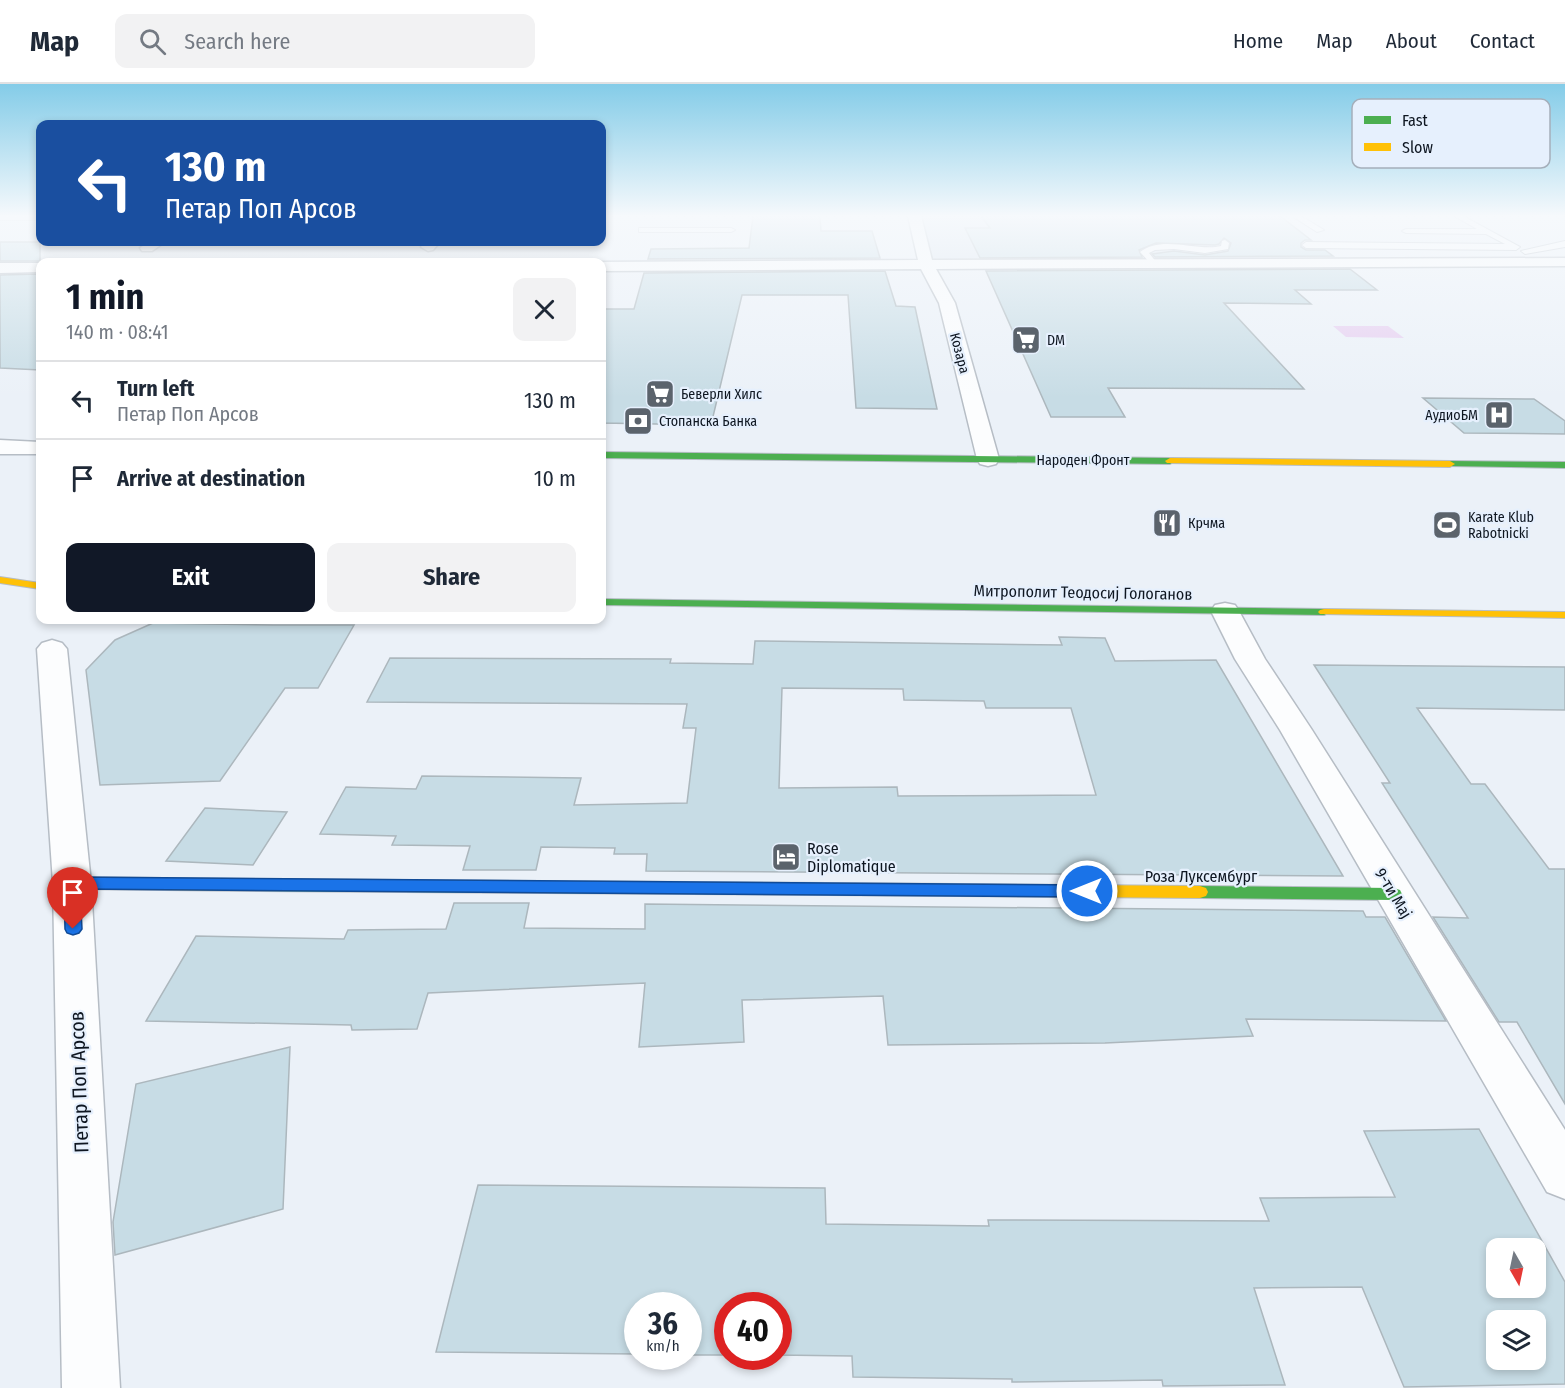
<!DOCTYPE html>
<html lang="en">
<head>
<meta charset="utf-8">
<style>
  body { margin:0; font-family:"Fira Sans Condensed",sans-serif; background:#f2f2f3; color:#1f2937; height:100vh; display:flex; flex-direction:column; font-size:22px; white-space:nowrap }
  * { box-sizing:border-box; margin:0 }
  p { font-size:20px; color:#747a83 }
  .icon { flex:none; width:33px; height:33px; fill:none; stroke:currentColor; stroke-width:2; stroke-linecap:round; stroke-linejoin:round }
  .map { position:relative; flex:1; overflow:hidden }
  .panel { position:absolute; left:36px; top:174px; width:570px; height:366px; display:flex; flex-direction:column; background:#fff; border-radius:12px; box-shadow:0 3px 9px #0003 }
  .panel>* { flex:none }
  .guide { position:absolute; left:36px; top:36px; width:570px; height:126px; border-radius:12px; box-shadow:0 3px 9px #0003; background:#1a4fa0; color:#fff; overflow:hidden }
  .needle { width:39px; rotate:171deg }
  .fabs { position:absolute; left:1486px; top:1154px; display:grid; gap:12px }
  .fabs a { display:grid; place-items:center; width:60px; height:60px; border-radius:12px; background:#fff; box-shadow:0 3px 9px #0003; font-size:30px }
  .speed { position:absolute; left:624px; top:1208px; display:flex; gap:12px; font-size:30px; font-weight:700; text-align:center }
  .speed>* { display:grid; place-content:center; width:78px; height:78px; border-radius:50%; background:#fff; box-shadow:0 3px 9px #0003; line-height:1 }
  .speed small { font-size:15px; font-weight:400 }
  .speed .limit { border:9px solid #d22; background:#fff; color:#111 }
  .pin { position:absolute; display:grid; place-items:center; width:51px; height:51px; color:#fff; margin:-62px -26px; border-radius:50% 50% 50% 0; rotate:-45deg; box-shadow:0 0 6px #0007 }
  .pin .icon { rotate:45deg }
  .me { position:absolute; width:66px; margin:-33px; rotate:270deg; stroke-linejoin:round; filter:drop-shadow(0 0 4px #0008) }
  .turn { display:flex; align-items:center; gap:21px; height:126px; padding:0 30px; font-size:27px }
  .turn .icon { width:78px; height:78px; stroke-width:2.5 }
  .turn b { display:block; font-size:42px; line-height:51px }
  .round { display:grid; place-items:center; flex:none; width:63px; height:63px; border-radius:12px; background:#f2f2f3 }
  .summary { display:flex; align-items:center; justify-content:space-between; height:102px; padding:0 30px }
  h1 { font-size:36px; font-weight:700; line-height:45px; color:#111827 }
  .cta { display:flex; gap:12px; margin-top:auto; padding:12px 30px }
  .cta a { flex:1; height:69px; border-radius:12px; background:#111827; color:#fff; font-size:24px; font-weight:700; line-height:69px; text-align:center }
  .cta a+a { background:#f2f2f3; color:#1f2937 }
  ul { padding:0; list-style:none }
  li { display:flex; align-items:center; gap:18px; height:78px; padding:0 30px; border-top:2px solid #e0e1e3 }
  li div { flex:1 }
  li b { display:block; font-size:22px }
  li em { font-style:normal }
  header { display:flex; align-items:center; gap:36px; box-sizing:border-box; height:84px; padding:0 30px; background:#fff; border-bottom:2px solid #e0e1e3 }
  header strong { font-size:28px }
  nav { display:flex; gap:33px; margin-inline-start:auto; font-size:21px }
  .search { width:420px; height:54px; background:#f2f2f3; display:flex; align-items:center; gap:15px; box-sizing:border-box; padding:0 21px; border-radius:12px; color:#747a83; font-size:22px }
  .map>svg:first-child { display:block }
</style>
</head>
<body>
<header>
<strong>Map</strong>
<div class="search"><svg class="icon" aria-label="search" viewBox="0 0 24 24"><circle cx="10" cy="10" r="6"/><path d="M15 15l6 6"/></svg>Search here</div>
<nav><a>Home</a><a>Map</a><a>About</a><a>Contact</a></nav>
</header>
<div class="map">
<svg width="1565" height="1304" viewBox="0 0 1565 1304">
  <rect width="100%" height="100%" fill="#ebf1f8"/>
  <path fill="#dae3ee" d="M924 132H1240L1295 177 926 179Z"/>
  <path fill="#e6cef0" d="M1333 242H1388L1404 254 1346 253Z"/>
  <g fill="#c7dce5" stroke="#acb7bd" stroke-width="1.5" fill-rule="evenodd">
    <path d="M753 132H820L821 147H872L880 174 648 175 651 165 749 164Z"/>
    <path d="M981 132H1280L1311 156H1305L1301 159V163L1306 166H1325L1333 172 1155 173 1152 170 1174 167 1205 171 1228 167 1231 159 1224 154 1219 160 1215 161 1156 159 1139 166 1142 173 980 174 965 144H990Z"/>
    <rect x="0" y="158" width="40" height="19"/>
    <path d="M1350 185 1377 206H1295L1311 220 1224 219 1304 305 1108 304 1125 333H1051L986 187Z"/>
    <path d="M885 187 896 222 915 223 937 325 856 324 848 211H742L711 341 602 339V225H634L644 189Z"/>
    <path d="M40 190V286L0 284V191Z"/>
    <path d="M1423 314 1534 315 1565 337V350L1464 349Z"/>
    <path d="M153 539 274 541H354L318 604H285L220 697 100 701 86 586 115 556Z"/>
    <path d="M1059 553 1105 554 1115 577 1216 576 1343 792 646 787 647 770H614L615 764 541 763 536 786H463L470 762 392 761 396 752 320 750 346 703 416 705 422 692 581 694 574 721 687 719 696 644H683L687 620 367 618 390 574 671 575 670 579 753 580 755 557 1062 561ZM782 604 903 605 904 616 984 617 986 624H1071L1096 711 898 712 897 703 779 704Z"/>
    <path d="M1314 581 1565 583V626L1417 624 1471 700H1485L1549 785H1565V1020L1517 938H1499L1433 833 1468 834 1382 699H1390Z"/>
    <path d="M205 724 287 728 253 781 166 777Z"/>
    <path d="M454 819H529L524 844 645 845V820L1363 827 1366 833H1385L1446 937 1246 935 1253 952 1105 959 888 961 883 912 742 916 744 958 639 963 645 899 428 909 417 945 352 946 351 941 146 937 196 852 344 855 348 846 446 845Z"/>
    <path d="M290 963 283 1125 115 1171 113 1138 136 1000Z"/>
    <path d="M1479 1045 1565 1198V1300L1404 1303 1362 1203 1254 1204 1285 1301 1163 1302 1162 1296 1012 1298V1295L853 1293 852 1272 778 1271V1221H728V1271H688V1221H638V1270L436 1268 478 1101 825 1104 826 1140 989 1142 988 1136 1269 1137 1260 1114 1395 1113 1364 1047ZM1497 1164H1536V1203H1497ZM1497 1236H1536V1275H1497Z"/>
  </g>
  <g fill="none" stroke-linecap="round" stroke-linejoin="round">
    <g stroke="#b6bdc5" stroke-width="2">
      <g id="lane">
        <rect x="0" y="132" width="40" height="4"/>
        <path d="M1292 132H1301L1324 146 1317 148Z"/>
        <path d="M1454 132H1463L1520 163 1516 166 1306 164 1302 161 1306 158 1505 160 1486 150 1406 149 1402 147 1406 145H1477Z"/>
        <path d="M639 144H731L735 146 731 148H639Z"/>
        <path d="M1225 156 1229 159 1228 165 1205 169 1174 165 1155 166 1149 169 1157 179 1153 182 1140 168C1160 152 1191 165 1215 163L1221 162 1222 157Z"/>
        <path d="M1565 157V163L1525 170 1521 167Z"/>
      </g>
    </g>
    <g stroke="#b6bdc5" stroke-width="3">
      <g id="street">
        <path d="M908 132H921L932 176 1565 174V182L936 185 955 219 999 375 996 380 988 382 980 380 977 375 939 219 921 185 602 187V178H598L918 176Z"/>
        <path d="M148 158H165L152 167H142L140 164Z"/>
        <path d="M425 158H440L433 166 428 167 421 163Z"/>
        <path d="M0 179H40V188L0 189Z"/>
        <path d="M0 356 40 358V370H0Z"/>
        <path d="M1225 519 1235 521 1239 527 1265 575 1312 646 1565 1046V1115L1547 1108 1280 646 1235 575 1211 527 1215 521Z"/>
        <path d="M52 556 62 559 67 565 91 799 120 1304H62L53 799 37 565 42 559Z"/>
      </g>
    </g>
    <g stroke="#b6bdc5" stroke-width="2">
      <g id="fast">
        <path d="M602 368 1170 374 1175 377 1170 380 602 374Z"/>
        <path d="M1450 377 1565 378V384L1447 382V378Z"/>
        <path d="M602 515 1324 525 1330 528 1324 531 602 521Z"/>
        <path d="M260 795 958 800 964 802 966 806 964 810 958 812 260 807 254 805 252 801 254 797Z"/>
        <path d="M1200 802 1394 804 1400 806 1402 810 1400 814 1394 816 1200 814 1194 812 1192 808 1194 804Z"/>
      </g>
    </g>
    <g stroke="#b6bdc5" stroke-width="2">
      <g id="slow">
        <path d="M1170 374 1450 377 1455 380 1450 383 1167 379 1165 377Z"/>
        <path d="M0 493 40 499V505L0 499Z"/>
        <path d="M1324 525 1565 528V534L1320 530 1318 528 1320 526Z"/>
        <path d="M72 793 260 795 266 797 268 801 266 805 260 807 72 805 66 803 64 799 66 795Z"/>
        <path d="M958 800 1200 802 1206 804 1208 808 1206 812 1200 814 958 812 952 810 950 806 952 802Z"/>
      </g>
    </g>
    <use href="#lane" fill="#fcfdfe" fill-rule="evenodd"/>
    <use href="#street" fill="#fcfdfe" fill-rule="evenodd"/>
    <use href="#fast" fill="#4caf50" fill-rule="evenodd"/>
    <use href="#slow" fill="#ffc107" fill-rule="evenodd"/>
  </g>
  <linearGradient id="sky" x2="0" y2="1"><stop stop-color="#84cce8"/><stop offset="0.42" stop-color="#f6f9fc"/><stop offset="1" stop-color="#f6f9fc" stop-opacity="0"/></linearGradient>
  <rect width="1565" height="314" fill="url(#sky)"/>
  <path fill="#1a73e8" stroke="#114b97" stroke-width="1.5" d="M72 793 1087 801 1093 803 1095 807 1093 812 1087 813 80 805 82 845 79 849 73 851 67 849 65 845 64 799 66 795Z"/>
  <defs>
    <g id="supermarket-square" transform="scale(1.5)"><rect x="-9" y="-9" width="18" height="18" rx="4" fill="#5b636c" stroke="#e6f0fd"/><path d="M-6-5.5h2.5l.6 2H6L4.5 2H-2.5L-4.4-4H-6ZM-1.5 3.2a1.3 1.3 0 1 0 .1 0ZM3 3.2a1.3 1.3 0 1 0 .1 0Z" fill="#fff"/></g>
    <g id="hospital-square" transform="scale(1.5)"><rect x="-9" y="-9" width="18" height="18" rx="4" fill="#5b636c" stroke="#e6f0fd"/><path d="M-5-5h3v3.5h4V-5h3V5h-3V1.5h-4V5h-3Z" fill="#fff"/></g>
    <g id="bank-square" transform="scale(1.5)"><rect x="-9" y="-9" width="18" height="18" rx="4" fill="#5b636c" stroke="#e6f0fd"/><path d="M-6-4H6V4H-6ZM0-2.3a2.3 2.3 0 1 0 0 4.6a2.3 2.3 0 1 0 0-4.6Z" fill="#fff"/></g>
    <g id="restaurant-square" transform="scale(1.5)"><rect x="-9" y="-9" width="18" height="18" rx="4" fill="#5b636c" stroke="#e6f0fd"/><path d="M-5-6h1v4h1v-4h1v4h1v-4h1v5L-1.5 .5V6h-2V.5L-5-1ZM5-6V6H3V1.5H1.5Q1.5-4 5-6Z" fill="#fff"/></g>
    <g id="stadium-square" transform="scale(1.5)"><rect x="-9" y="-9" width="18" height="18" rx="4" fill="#5b636c" stroke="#e6f0fd"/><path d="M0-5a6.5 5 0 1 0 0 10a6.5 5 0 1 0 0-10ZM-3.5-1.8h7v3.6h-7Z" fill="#fff"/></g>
    <g id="hotel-square" transform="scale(1.5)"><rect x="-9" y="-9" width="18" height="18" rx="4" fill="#5b636c" stroke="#e6f0fd"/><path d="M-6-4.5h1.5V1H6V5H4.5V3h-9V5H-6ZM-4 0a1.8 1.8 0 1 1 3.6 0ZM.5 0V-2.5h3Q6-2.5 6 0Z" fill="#fff"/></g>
  </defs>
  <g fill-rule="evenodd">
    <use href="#supermarket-square" x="1026" y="256"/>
    <use href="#supermarket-square" x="660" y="310"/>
    <use href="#hospital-square" x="1499" y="331"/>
    <use href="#bank-square" x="638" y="337"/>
    <use href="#restaurant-square" x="1167" y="439"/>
    <use href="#stadium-square" x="1447" y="441"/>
    <use href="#hotel-square" x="786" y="773"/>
  </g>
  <g text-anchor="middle" stroke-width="4.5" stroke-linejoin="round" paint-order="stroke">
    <g font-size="14" fill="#0e1621" stroke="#e6f0fd" text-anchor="start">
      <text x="1047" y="261">DM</text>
      <text x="681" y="315">Беверли Хилс</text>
      <text x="1478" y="336" text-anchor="end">АудиоБМ</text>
      <text x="659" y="342">Стопанска Банка</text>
      <text x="1468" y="438">Karate Klub<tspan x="1468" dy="16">Rabotnicki</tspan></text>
      <text x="1188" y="444">Крчма</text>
    </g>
    <g font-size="14" fill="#0e1621" stroke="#e6f0fd">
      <text transform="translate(960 269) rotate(75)" y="5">Козара</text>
      <text x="1083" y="381">Народен Фронт</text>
    </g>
    <g font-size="16" fill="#0e1621" stroke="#e6f0fd">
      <text transform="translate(1083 508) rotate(1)" y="6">Митрополит Теодосиј Гологанов</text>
      <text x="1201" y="798">Роза Луксембург</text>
      <text transform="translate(1394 809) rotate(59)" y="6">9-ти Мај</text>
    </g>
    <g font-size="16" fill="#0e1621" stroke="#e6f0fd" text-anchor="start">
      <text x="807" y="770">Rose<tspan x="807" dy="18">Diplomatique</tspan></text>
    </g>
    <g font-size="20" fill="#0e1621" stroke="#e6f0fd">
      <text transform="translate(79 998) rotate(-92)" y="7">Петар Поп Арсов</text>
    </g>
  </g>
  <rect x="1352" y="15" width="198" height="69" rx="9" fill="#e6f0fd" stroke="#a5afbb" stroke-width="1.5"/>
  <rect x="1364" y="32" width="27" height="8" fill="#4caf50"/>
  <rect x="1364" y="59" width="27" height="8" fill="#ffc107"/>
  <g font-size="16" fill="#0e1621">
    <text x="1402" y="42">Fast</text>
    <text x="1402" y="69">Slow</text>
  </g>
</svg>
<div class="fabs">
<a><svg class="needle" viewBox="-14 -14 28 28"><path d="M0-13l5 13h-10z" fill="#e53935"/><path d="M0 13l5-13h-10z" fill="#747a83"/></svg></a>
<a><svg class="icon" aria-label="layers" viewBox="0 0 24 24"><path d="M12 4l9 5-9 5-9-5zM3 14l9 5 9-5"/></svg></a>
</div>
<div class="speed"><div>36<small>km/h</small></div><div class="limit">40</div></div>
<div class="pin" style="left:73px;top:845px;background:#d93025"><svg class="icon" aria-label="arrive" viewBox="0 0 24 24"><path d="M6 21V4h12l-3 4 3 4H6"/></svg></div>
<svg class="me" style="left:1087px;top:807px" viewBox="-20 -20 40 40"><circle r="17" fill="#1a73e8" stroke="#fff" stroke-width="3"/><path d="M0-11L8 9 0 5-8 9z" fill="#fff"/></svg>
<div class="guide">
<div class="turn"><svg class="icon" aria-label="left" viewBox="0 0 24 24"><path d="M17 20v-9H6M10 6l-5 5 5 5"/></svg><div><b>130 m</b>Петар Поп Арсов</div></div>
</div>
<section class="panel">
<div class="summary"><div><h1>1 min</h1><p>140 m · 08:41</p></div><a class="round"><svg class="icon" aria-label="close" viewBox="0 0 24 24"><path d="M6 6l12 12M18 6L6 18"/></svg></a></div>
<ul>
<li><svg class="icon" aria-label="left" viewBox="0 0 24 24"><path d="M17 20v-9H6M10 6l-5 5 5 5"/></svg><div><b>Turn left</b><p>Петар Поп Арсов</p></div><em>130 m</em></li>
<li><svg class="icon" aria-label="arrive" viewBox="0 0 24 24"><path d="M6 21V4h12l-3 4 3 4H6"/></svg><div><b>Arrive at destination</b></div><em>10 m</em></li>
</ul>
<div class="cta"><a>Exit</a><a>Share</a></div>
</section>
</div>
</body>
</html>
